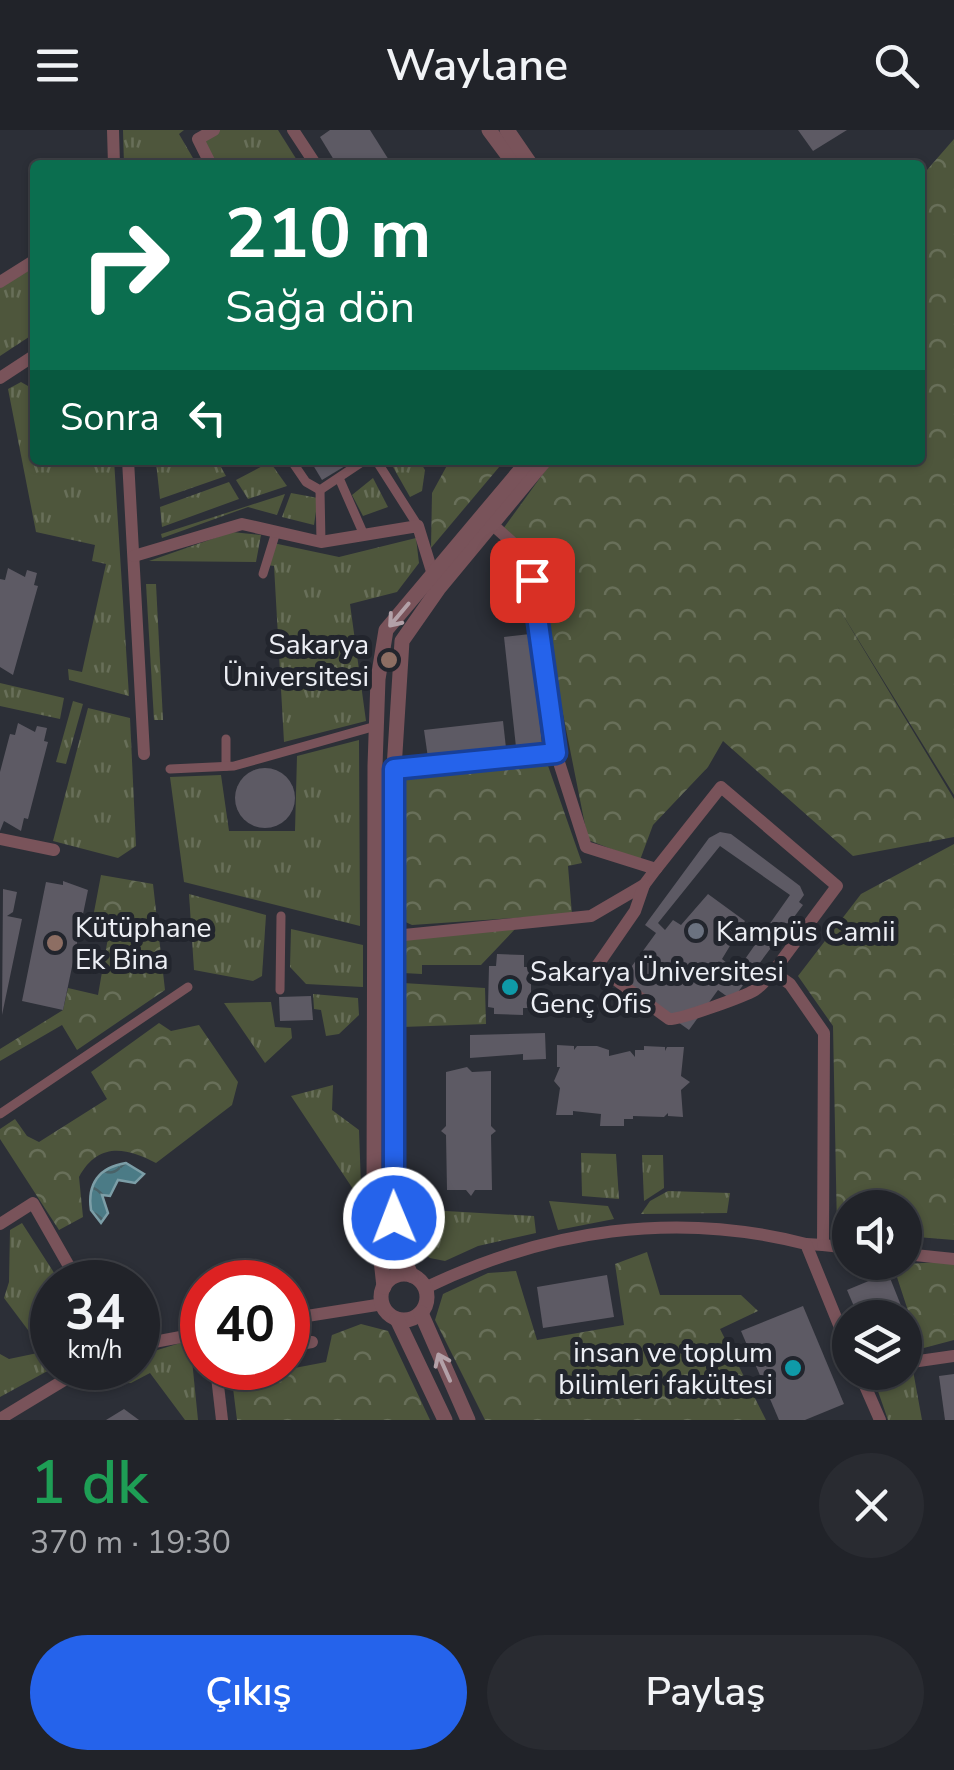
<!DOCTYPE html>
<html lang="tr">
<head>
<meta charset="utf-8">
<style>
  body { margin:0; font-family:"Nunito Sans",sans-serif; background:#292b31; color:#f1f3f6; height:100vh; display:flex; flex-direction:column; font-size:38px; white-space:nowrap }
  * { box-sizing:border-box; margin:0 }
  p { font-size:32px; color:#a2a4a8 }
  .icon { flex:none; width:55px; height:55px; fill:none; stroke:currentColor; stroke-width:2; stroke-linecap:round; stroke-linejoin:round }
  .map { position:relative; height:1290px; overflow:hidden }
  .details { display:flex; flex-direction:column; background:#212329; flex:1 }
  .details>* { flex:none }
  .top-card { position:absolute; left:30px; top:30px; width:895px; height:305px; border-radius:10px; box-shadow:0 2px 8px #0004,0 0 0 2px #3e4046; background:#0b6e4f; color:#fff; overflow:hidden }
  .fabs { position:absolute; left:832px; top:1060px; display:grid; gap:20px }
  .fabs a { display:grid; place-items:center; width:90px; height:90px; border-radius:50%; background:#212329; box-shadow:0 2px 8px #0004,0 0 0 2px #3e4046; font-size:50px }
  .speed { position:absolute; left:30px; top:1130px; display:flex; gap:20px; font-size:50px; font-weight:700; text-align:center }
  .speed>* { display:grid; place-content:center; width:130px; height:130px; border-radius:50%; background:#212329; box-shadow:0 2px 8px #0004,0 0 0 2px #3e4046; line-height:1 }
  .speed small { font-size:25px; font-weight:400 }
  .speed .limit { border:15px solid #d22; background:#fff; color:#111 }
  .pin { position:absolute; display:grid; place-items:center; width:85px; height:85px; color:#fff; margin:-42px; border-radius:20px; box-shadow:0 5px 15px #0006 }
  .me { position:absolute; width:110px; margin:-55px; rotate:359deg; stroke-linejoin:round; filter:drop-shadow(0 0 8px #0008) }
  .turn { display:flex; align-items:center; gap:35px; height:210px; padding:0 30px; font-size:45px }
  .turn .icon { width:130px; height:130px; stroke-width:2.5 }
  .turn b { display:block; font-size:70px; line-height:85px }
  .then { display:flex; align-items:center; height:95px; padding:0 30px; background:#0003; gap:20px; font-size:38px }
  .round { display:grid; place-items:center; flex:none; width:105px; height:105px; border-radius:52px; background:#292b31 }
  .head { display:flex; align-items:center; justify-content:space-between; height:170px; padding:0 30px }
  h1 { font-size:60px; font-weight:600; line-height:75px; color:#1e9e55 }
  .button { display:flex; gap:20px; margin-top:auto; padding:20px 30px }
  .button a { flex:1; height:115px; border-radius:60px; background:#2563eb; color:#fff; font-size:40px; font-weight:600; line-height:115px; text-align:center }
  .button a+a { background:#292b31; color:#f1f3f6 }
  header { display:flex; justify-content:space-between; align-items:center; height:130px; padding:0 30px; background:#212329; font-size:45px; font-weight:600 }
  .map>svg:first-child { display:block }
</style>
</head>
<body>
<header><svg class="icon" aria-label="menu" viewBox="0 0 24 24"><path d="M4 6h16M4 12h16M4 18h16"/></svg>Waylane<svg class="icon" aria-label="search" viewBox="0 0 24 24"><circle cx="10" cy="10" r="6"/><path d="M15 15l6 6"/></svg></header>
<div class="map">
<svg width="954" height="1290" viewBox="0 0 954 1290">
  <defs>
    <pattern id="grass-tufts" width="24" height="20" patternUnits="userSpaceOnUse" patternTransform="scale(2.5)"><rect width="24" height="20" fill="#4e563c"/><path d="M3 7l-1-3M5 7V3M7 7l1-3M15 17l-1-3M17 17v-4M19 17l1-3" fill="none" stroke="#686f59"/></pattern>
    <pattern id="forest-crowns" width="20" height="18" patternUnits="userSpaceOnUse" patternTransform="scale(2.5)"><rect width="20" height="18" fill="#4e563c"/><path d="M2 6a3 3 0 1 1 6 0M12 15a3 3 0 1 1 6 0" fill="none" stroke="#686f59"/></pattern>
    <pattern id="water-waves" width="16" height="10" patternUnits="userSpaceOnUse" patternTransform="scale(2.5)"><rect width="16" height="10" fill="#4b7b86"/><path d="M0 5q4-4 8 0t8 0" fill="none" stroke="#496268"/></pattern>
  </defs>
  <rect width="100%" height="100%" fill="#2c2f37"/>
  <g fill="url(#grass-tufts)">
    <path d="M123 0H184L179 4 197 35H124Z"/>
    <path d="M217 0H278L300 35H211L196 12Z"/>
    <path d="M35 136V203L0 226V158Z"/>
    <path d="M21 252 35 260V330H114L129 566 69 550 68 539 82 542 106 434 92 431 95 415 36 402 8 259Z"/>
    <path d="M163 330H217L226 346 160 369 156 332Z"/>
    <path d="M389 330H419L425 340 422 361 410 367Z"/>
    <path d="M270 332 287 356 248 369 236 350Z"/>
    <path d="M373 348 388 377 363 386 352 365Z"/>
    <path d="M229 352 239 369 162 397 160 377Z"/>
    <path d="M291 363 318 368 314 395 282 387Z"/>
    <path d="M285 364 277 385 248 377 162 408 161 404Z"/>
    <path d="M232 402 261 405 256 432 149 431Z"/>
    <path d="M416 408 419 433 397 462 350 474 366 591 284 612 274 436 267 435 273 413 339 427Z"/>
    <path d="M146 454H156L163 590H154Z"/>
    <path d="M0 553 64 568 60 589 0 576Z"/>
    <path d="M73 571 83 574 66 634 56 632Z"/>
    <path d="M88 578 130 588 136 716 118 728 53 711Z"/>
    <path d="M359 610 360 796 184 752 170 647 221 645 229 701H295L297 626Z"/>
    <path d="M189 764 266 785 262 846 253 851 194 840Z"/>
    <path d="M291 799 363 815V857L306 854 290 837Z"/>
    <path d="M313 864 358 868 359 885 339 904 326 906 321 880 314 879Z"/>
    <path d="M271 872 275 897 291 898 292 908 265 933 224 873Z"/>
    <path d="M333 955 332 980 359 1000 361 1056 355 1062 291 966Z"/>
    <path d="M581 1023 616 1024 619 1069 582 1066Z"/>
    <path d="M642 1025H663L664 1058 644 1071Z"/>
    <path d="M668 1061 730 1063 727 1083 641 1084 650 1071Z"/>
    <path d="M549 1071 608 1076 614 1089 558 1100Z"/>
    <path d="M429 1080 534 1086 536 1103 478 1116 445 1131 430 1128 413 1116 403 1093Z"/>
    <path d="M22 1093 60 1152H52V1204L42 1210 31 1204 4 1168 9 1152 10 1100Z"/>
    <path d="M190 1210 198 1290H185L150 1243 131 1253 106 1254 100 1240 138 1238V1226Z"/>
    <path d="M52 1220 53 1238 0 1267V1224L9 1229Z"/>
    <path d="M912 1235 922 1290H888L872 1244 905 1242V1237Z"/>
  </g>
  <g fill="url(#forest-crowns)">
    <path d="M954 9V665L835 472 954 669V707L853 726 723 611 708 637 653 695 640 730 588 710 533 433 503 399 553 330H920V48Z"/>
    <path d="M450 330H505L431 418 432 363Z"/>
    <path d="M546 630 582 733 568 736 572 784 412 795 399 789 402 645Z"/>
    <path d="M954 714V1110L905 1106V1078H850V1101L837 1100 833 896 798 846 861 764Z"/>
    <path d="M101 745 153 754 165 860 77 920 62 895 0 931V919L63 880 68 858 98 865 109 802 91 798Z"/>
    <path d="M517 797 481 835H422V844L403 843V807Z"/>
    <path d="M403 853 485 858 486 894 402 897Z"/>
    <path d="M159 893 171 901 199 895 238 952 232 975 156 1033C126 1017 98 1012 79 1047L83 1087 59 1100 0 1009V999L15 989 27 1006 39 1012 107 969 91 942Z"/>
    <path d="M647 1122 660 1165H741L758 1181 720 1199 766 1290H485L435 1190 443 1164 488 1143 516 1141 537 1210 624 1195 615 1134Z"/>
    <path d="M937 1132 954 1134V1210L905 1223V1200L913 1196 893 1135Z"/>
    <path d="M361 1194 388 1201 430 1290H237L232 1250 326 1232 332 1205Z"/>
  </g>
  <path fill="url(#water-waves)" stroke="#7c9ea7" stroke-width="2.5" d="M126 1033 144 1044 135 1053 118 1050 110 1066 102 1065 108 1083 101 1093 91 1080C87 1054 99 1037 126 1033Z"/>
  <g fill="#5d5a64" fill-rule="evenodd">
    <path d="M330 0H370L392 35H337L320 7Z"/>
    <path d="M798 0H847L813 21Z"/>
    <path d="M310 330H355L322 350Z"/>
    <path d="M8 438 25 447 27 440 37 443 34 455 38 456 13 545 0 537V449L5 450Z"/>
    <path d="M530 504 542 518 532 520 542 614 516 617 504 507Z"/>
    <path d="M503 591 506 618 428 628 424 600Z"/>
    <path d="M18 593 35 602 37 596 47 598 44 611 48 612 28 689 24 688 21 701 4 691 0 701V642L10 604 15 605Z"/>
    <circle cx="265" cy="668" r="30"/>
    <path d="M720 702 731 704 800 756 804 765 799 772 803 775 732 870 718 860 689 900 621 851 656 803 645 795 709 708ZM720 716 790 765 731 849 726 846 733 838 722 829 745 791 708 764 681 795 673 790 665 800 658 793Z"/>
    <path d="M63 751 88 760 63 880 22 871 46 752 63 755Z"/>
    <path d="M3 759 17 762 13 782 7 786 22 789 2 885Z"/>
    <path d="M497 824 524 825V837H531V878H523V885L494 884V878L488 877 489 836H496Z"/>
    <path d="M311 866 313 890 280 891 279 867Z"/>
    <path d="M545 903 546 929 523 930V924L470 928V905Z"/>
    <path d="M557 915 574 916V920L577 916H597L609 920V926L630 921 635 927V920H644V916L665 917V921L667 917H684L681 946 690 952 681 960 683 987 668 986V983L664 987 633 986V989H624V996H600L601 984 573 981V985H556L560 958 554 951 560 937H557Z"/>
    <path d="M467 937 472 942 491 941V996L496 1001 491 1005 492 1060H475L471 1066 466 1060H447L446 1005 441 1001 446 996V942Z"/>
    <path d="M888 1143 906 1188H859L847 1160Z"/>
    <path d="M607 1145 614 1187 543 1198 537 1157Z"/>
    <path d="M803 1176 844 1274 805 1290H779L741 1201Z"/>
    <path d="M954 1244V1290H945L939 1246Z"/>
    <path d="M124 1279 139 1290H106Z"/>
  </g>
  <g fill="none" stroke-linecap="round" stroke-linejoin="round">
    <g stroke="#79535a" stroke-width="9">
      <path d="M291 330 306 352 320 360 365 330"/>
      <path d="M376 330 418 396"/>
      <path d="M339 348 364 405"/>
      <path d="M320 360 321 412"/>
      <path d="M263 444 276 402"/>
      <path d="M226 609V636"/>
      <path d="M170 639 234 636 376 596"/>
      <path d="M280 860 281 786"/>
      <path d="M0 984 188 857"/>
    </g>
    <g stroke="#79535a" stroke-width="12">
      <path d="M113 0 114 35"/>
      <path d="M293 0 316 35"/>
      <path d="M211 35 198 9 214 0"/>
      <path d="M0 152 35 130"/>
      <path d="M0 248 35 225"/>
      <path d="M128 330 144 624"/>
      <path d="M493 395 527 426 556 623"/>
      <path d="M134 426 242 394 321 412 418 396 434 448"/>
      <path d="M394 639 556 623 586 717 656 739 644 755 591 786 394 806"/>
      <path d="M0 709 54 720"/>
      <path d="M656 739 721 657 837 756 773 842"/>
      <path d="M644 755 635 781 597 836 669 889C680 890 745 866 755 860 762 856 768 847 773 842L790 854 824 903 823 1115 806 1114"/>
      <path d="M0 1094 33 1073 78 1152"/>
      <path d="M823 1115 850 1118"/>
      <path d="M905 1124 954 1129"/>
      <path d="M425 1158C545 1100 675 1080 806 1114L850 1222"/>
      <path d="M288 1189 383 1174"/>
      <path d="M138 1215 202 1203"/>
      <path d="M288 1216 312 1212"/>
      <path d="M905 1233 954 1226"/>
      <path d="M216 1238 222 1290"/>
      <path d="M859 1242 880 1290"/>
      <path d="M0 1289 84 1238"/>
    </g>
    <g stroke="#79535a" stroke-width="15">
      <path d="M489 0 515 35"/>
      <path d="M507 0 531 35"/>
      <circle cx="404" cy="1167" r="23"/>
      <path d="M411 1145 395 1108 393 1067 394 639 402 511 439 458 545 330"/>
      <path d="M384 1157 374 1066 375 636 378 549 386 500 529 330"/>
      <path d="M421 1183 468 1290"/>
      <path d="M397 1189 445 1290"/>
    </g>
  </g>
  <defs><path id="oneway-shaft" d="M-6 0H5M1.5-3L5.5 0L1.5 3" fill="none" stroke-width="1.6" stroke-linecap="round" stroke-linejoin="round" transform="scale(2.5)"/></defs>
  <g stroke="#b3a1a8">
    <use href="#oneway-shaft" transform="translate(399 485) rotate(130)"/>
    <use href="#oneway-shaft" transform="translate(444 1237) rotate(-114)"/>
  </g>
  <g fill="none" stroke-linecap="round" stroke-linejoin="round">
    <g stroke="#184099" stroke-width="25">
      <path id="route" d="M394 1088V639L556 623 532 450"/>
    </g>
    <use href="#route" stroke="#2563eb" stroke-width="18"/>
  </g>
  <g fill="#8d6e63" stroke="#22252d" stroke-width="4">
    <circle cx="389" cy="530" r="10"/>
    <circle cx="55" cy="813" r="10"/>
  </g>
  <circle fill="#6b7280" stroke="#22252d" stroke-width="4" cx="696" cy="801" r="10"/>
  <g fill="#0f9aa8" stroke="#22252d" stroke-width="4">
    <circle cx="510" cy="857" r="10"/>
    <circle cx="793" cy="1238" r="10"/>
  </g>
  <g text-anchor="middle" stroke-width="10" stroke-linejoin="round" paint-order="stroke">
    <g font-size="28" fill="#edeff5" stroke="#22252d" text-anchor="start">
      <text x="369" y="524" text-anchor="end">Sakarya<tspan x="369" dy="32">Üniversitesi</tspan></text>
      <text x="75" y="807">Kütüphane<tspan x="75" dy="32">Ek Bina</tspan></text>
      <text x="716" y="811">Kampüs Camii</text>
      <text x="530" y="851">Sakarya Üniversitesi<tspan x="530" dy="32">Genç Ofis</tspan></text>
      <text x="773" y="1232" text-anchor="end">insan ve toplum<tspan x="773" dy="32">bilimleri fakültesi</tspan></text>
    </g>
  </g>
</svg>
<div class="fabs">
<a><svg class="icon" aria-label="sound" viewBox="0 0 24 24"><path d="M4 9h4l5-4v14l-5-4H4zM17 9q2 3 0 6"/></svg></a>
<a><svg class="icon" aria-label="layers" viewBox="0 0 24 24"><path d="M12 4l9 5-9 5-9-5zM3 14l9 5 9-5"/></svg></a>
</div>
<div class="speed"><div>34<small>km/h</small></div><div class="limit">40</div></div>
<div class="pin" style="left:532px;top:450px;background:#d93025"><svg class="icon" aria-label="arrive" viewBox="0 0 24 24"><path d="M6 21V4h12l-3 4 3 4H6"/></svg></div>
<svg class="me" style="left:394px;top:1088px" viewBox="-20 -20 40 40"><circle r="17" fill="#2563eb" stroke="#fff" stroke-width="3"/><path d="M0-11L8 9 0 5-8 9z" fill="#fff"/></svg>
<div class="top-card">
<div class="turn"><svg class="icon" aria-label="right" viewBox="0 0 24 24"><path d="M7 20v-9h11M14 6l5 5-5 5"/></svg><div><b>210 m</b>Sağa dön</div></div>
<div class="then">Sonra<svg class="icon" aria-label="left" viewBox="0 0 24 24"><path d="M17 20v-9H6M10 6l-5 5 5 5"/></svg></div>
</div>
</div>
<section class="details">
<div class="head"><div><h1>1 dk</h1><p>370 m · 19:30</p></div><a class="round"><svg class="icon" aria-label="close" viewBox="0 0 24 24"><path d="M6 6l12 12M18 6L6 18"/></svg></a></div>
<div class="button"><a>Çıkış</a><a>Paylaş</a></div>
</section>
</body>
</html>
